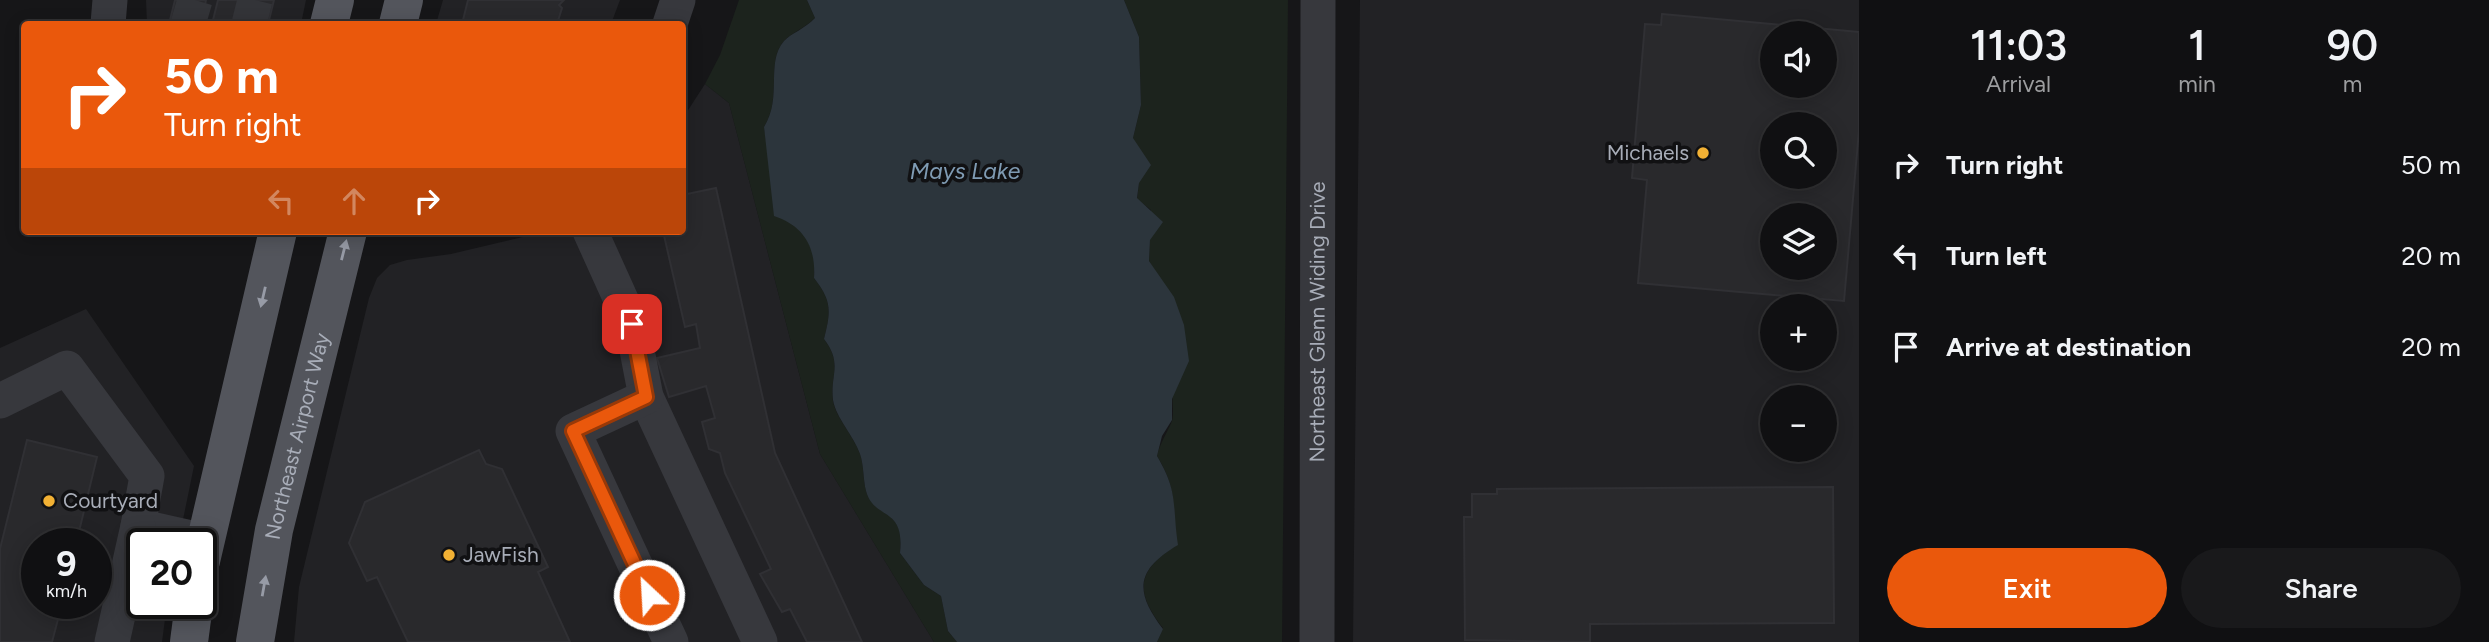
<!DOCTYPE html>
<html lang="en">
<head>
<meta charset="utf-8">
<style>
  body { margin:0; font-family:Figtree,sans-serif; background:#19191b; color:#f1f3f6; height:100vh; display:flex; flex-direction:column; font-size:26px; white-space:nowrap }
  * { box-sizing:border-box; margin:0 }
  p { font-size:23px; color:#9c9d9f }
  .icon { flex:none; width:38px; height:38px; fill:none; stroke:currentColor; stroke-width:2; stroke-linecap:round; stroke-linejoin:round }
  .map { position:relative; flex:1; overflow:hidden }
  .details { display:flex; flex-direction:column; background:#101012; width:630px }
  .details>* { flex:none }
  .hud { position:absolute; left:21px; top:21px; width:665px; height:214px; border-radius:7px; box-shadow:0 4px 18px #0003,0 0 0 2px #303032; background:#ea580c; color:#fff; overflow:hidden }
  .tools { position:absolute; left:1760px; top:21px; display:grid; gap:14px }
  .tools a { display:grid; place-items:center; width:77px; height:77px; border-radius:50%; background:#101012; box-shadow:0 4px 18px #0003,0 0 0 2px #303032; font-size:35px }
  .speed { position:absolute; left:21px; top:528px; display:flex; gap:14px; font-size:35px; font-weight:700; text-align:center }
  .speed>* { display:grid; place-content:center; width:91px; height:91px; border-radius:50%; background:#101012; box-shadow:0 4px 18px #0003,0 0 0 2px #303032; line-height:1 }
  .speed small { font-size:18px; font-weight:400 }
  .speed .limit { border:4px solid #111; border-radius:10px; background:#fff; color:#111 }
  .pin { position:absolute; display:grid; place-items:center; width:60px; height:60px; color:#fff; margin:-30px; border-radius:14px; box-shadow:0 4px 10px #0006 }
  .me { position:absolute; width:77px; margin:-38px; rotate:335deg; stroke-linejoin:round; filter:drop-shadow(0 0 5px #0008) }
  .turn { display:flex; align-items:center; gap:24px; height:147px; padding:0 28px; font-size:32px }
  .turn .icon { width:91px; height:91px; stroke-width:2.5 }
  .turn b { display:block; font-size:49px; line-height:60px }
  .lanes { display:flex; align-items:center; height:66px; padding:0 28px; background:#0003; justify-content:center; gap:35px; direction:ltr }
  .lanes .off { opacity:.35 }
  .eta { display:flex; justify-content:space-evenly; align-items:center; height:119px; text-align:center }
  .eta b { font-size:42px; font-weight:600; line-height:49px }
  .cta { display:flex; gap:14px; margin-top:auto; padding:14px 28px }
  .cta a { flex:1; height:80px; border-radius:42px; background:#ea580c; color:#fff; font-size:28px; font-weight:600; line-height:80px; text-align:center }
  .cta a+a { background:#19191b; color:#f1f3f6 }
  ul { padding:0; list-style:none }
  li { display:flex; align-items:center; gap:21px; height:91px; padding:0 28px }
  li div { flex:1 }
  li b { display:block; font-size:26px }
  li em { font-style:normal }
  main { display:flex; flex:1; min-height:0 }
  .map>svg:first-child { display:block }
</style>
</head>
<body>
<main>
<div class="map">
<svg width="1859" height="642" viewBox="0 0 1859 642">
  <rect width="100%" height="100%" fill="#161618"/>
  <g fill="#222225" fill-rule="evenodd">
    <path d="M146 0H306L301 24H147Z"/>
    <path d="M443 0H620L611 24H436Z"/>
    <path d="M1360 0H1859V642H1353ZM1773 33H1825V86H1773ZM1773 124H1825V177H1773ZM1773 215H1825V268H1773ZM1773 306H1825V359H1773ZM1773 397H1825V450H1773Z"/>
    <path d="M705 84 729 103 820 454 934 642H294L299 587 369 298 377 278 390 265 407 260 451 254 548 231H682L683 118Z"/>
    <path d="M86 309 194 466 178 544H142V604H167L162 642H0V348ZM37 544H96V604H37Z"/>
  </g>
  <g fill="#1c231d">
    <path d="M739 0H807L815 18C806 27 790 34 784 41 765 63 783 97 764 127L772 182 790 221 805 235 815 257 814 278C832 301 831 311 824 339 843 364 830 374 833 401 836 418 854 436 860 454 864 466 863 479 866 491 875 521 905 505 900 553L924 585 941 596 948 631 957 642H934L820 454 729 103 705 84 720 55Z"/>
    <path d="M1124 0H1288L1282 642H1157L1163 628C1134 591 1137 570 1177 545 1172 507 1178 490 1157 456 1160 443 1167 433 1172 421 1177 404 1162 302 1159 278L1149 261 1151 210 1137 199 1139 183 1133 138 1141 105 1139 37Z"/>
  </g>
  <path fill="#2c353c" d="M807 0H1124L1139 37 1141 105 1133 138 1151 165 1139 183 1137 198 1163 222 1150 240 1149 261 1174 297 1184 325 1189 361 1172 399V420L1162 436 1157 456C1179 493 1172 505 1178 545 1136 570 1134 591 1163 629L1157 642H957L948 631 941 596 924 585 900 553C905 505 874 521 866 491 863 479 864 466 860 454 854 436 836 418 833 400 830 374 843 364 824 339 831 311 832 301 814 278 816 247 804 226 774 216L764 127C783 97 765 63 784 41 790 34 806 28 815 18Z"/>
  <g fill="#29292c" stroke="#303034" stroke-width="2" fill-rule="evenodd">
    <path d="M175 0H206L201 24H169Z"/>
    <path d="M218 0H274L268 24H212Z"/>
    <path d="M468 0H564L559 5 562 8 557 24H462Z"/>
    <path d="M1662 14 1859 32V130L1844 301 1638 283 1647 180 1632 178 1645 24 1661 25ZM1773 33H1825V86H1773ZM1773 124H1825V177H1773ZM1773 215H1825V268H1773Z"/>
    <path d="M716 188 775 453 862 642H807L790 609 782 612 760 574 771 569 725 473 720 453 709 449 702 422 715 418 706 386 669 397 657 358 700 348 696 324 685 327 663 231H682V195Z"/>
    <path d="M27 440 97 457 76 544H37V604H62L52 642H0V549Z"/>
    <path d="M479 450 486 464 502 469 548 567 538 572 570 642H408L377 577 367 581 349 543 365 502Z"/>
    <path d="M1833 487 1834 623 1590 624V642L1465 640 1464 517H1472V494H1497V489Z"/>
  </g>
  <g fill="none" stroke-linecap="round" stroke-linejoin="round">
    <g stroke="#333438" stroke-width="35" stroke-dasharray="35 18" stroke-linecap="butt">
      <path d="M188 24 195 0"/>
      <path d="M249 24 255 0"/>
    </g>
    <g stroke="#37383d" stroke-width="35">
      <path d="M108 24 110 0"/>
      <path d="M670 24 678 0"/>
      <path d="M590 231 632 324 646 397 760 642"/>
      <path d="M646 397 573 431 671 642"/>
      <path d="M0 401 67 368 147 476 138 526 205 541"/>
      <path d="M112 642 138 526"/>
      <path id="s1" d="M1317 642 1318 0"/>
    </g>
    <g stroke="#53555c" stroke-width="38">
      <path d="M329 24 335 0"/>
      <path d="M398 24 404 0"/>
      <path d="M201 561 278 231"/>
      <path d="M189 642 194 604"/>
      <path id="s2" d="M255 642 274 530 348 231"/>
    </g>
  </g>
  <defs><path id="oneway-solid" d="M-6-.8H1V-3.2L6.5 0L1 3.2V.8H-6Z" transform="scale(1.75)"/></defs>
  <g fill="#979ba6">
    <use href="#oneway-solid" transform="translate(344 250) rotate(-76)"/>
    <use href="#oneway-solid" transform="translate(263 297) rotate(103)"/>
    <use href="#oneway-solid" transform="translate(264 586) rotate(-80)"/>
  </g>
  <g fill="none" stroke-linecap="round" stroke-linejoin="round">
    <g stroke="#983908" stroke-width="18">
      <path id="route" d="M632 324 646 397 573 431 649 595"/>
    </g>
    <use href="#route" stroke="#ea580c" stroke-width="12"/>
  </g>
  <g fill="#f2b134" stroke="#111113" stroke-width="2.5">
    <circle cx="1703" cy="153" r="7"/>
    <circle cx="49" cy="501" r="7"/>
    <circle cx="449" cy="555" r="7"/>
  </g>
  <g text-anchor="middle" stroke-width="7" stroke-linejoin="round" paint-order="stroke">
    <g font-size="21" fill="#a8adb8" stroke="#111113" text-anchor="start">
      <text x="1689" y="160" text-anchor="end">Michaels</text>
      <text x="63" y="508">Courtyard</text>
      <text x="463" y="562">JawFish</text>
    </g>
    <g font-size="21" fill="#a8adb8" stroke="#111113">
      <text dy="7" stroke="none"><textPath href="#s1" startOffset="320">Northeast Glenn Widing Drive</textPath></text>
      <text dy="7" stroke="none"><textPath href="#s2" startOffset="210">Northeast Airport Way</textPath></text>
    </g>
    <g font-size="23" font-style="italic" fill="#7f9bb3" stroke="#111113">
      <text x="965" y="179">Mays Lake</text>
    </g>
  </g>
</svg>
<div class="tools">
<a><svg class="icon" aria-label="sound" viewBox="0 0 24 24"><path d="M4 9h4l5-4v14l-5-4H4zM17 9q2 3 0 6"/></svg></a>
<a><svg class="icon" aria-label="search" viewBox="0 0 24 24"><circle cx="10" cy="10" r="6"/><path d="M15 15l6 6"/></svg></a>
<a><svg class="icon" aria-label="layers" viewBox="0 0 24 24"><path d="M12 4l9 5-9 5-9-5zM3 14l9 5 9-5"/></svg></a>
<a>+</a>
<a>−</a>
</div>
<div class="speed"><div>9<small>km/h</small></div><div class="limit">20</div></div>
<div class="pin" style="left:632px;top:324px;background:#d93025"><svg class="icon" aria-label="arrive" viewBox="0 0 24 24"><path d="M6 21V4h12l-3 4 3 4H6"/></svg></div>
<svg class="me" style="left:649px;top:595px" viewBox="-20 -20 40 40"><circle r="17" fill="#ea580c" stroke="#fff" stroke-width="3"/><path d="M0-11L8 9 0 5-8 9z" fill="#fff"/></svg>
<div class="hud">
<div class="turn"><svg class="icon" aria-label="right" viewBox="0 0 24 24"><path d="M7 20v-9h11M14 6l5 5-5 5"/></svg><div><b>50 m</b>Turn right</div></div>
<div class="lanes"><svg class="icon off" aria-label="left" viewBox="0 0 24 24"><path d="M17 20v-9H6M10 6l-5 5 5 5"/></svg><svg class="icon off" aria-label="ahead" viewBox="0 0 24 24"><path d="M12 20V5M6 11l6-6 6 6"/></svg><svg class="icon" aria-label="right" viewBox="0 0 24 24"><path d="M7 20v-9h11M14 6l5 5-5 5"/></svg></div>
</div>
</div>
<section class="details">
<div class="eta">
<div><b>11:03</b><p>Arrival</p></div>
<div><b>1</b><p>min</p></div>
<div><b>90</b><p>m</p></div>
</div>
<ul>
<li><svg class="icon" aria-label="right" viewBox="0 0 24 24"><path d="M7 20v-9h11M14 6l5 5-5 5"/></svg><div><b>Turn right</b></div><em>50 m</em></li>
<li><svg class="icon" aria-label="left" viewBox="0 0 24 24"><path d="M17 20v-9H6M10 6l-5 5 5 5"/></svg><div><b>Turn left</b></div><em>20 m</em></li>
<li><svg class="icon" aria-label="arrive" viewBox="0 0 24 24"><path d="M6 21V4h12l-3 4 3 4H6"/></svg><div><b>Arrive at destination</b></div><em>20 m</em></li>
</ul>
<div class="cta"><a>Exit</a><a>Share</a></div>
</section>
</main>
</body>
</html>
